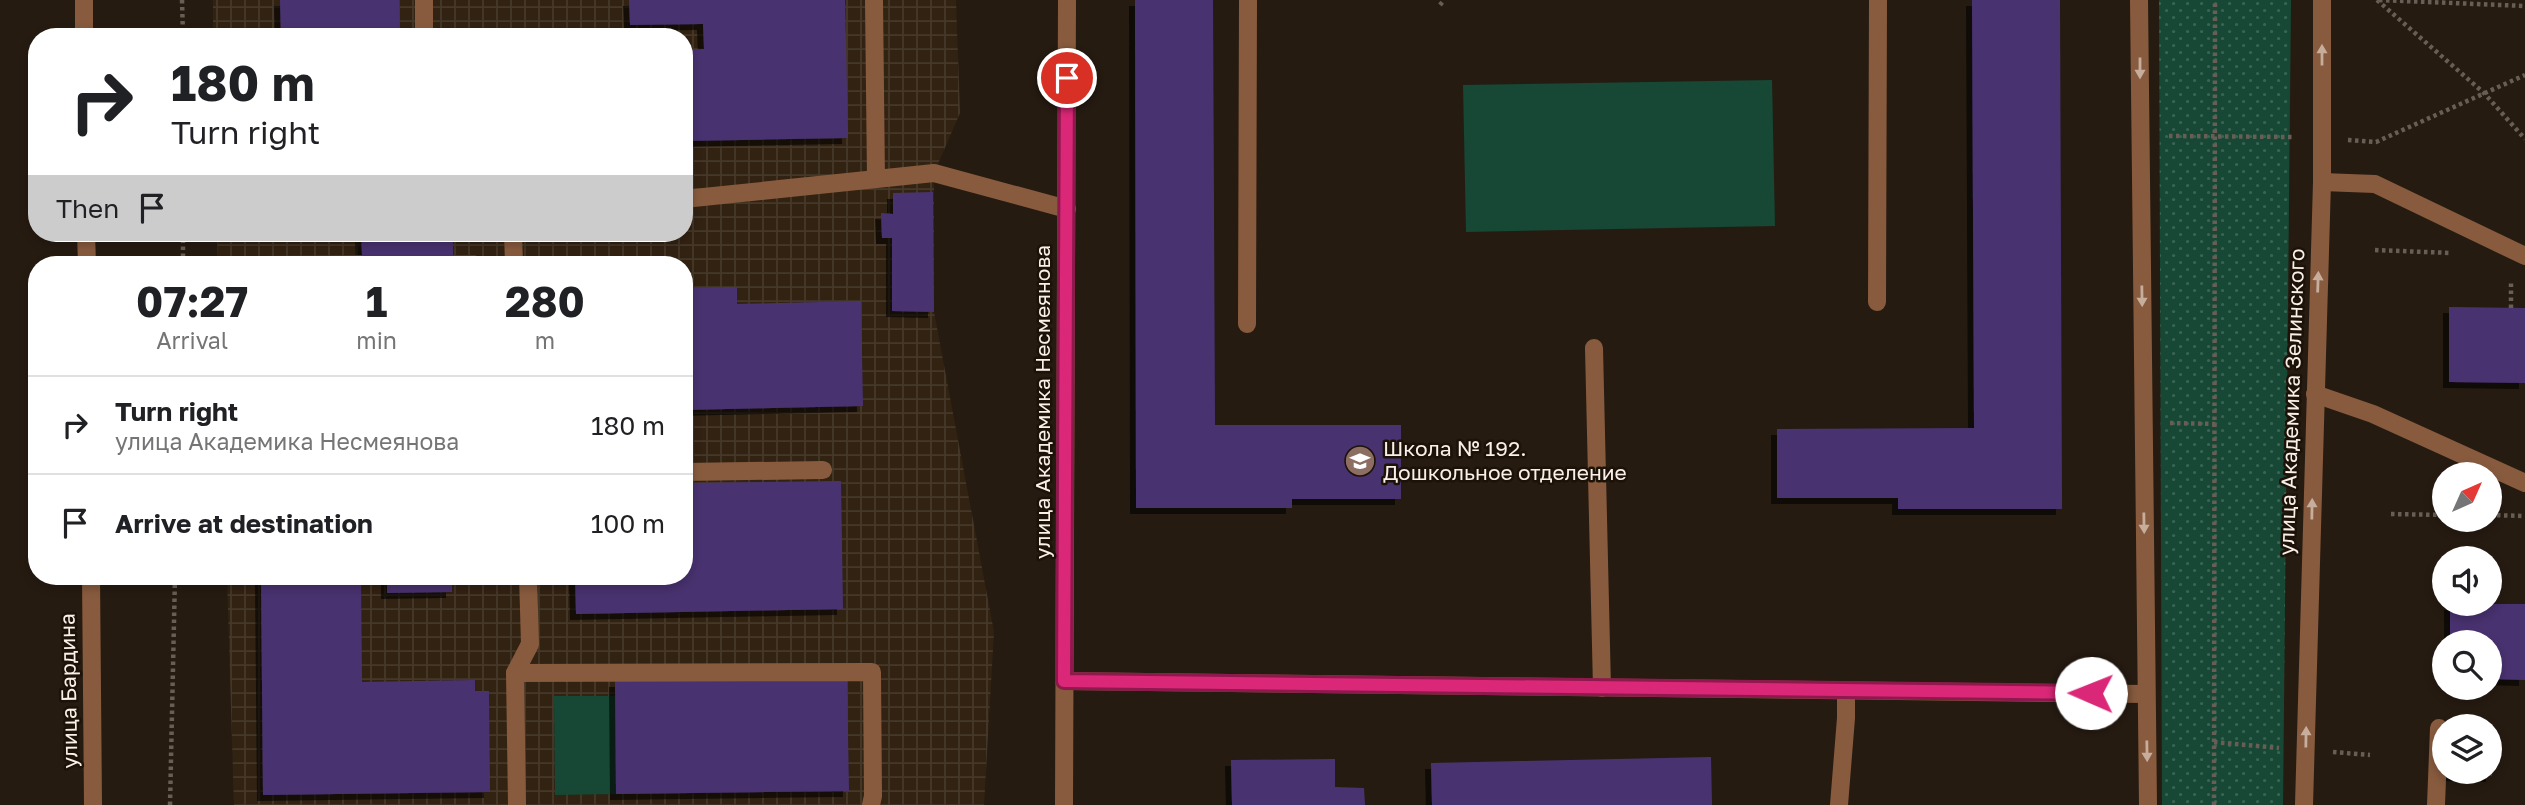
<!DOCTYPE html>
<html lang="en">
<head>
<meta charset="utf-8">
<style>
  body { margin:0; font-family:"Golos Text",sans-serif; background:#f2f2f2; color:#202124; height:100vh; display:flex; flex-direction:column; font-size:26px; white-space:nowrap }
  * { box-sizing:border-box; margin:0 }
  p { font-size:23px; color:#757577 }
  .icon { flex:none; width:38px; height:38px; fill:none; stroke:currentColor; stroke-width:2; stroke-linecap:round; stroke-linejoin:round }
  .map { position:relative; flex:1; overflow:hidden }
  .sheet { position:absolute; left:28px; top:256px; width:665px; height:329px; display:flex; flex-direction:column; background:#fff; border-radius:28px; box-shadow:0 4px 10px #0003 }
  .sheet>* { flex:none }
  .banner { position:absolute; left:28px; top:28px; width:665px; height:214px; border-radius:28px; box-shadow:0 4px 10px #0003; background:#fff; color:#202124; overflow:hidden }
  .needle { width:46px; rotate:45deg }
  .buttons { position:absolute; left:2432px; top:462px; display:grid; gap:14px }
  .buttons a { display:grid; place-items:center; width:70px; height:70px; border-radius:50%; background:#fff; box-shadow:0 4px 10px #0003; font-size:35px }
  .pin { position:absolute; display:grid; place-items:center; width:60px; height:60px; color:#fff; margin:-30px; border:4px solid #fff; border-radius:50%; box-shadow:0 2px 7px #0007 }
  .me { position:absolute; width:77px; margin:-38px; rotate:271deg; stroke-linejoin:round; filter:drop-shadow(0 0 5px #0008) }
  .turn { display:flex; align-items:center; gap:24px; height:147px; padding:0 28px; font-size:32px }
  .turn .icon { width:91px; height:91px; stroke-width:2.5 }
  .turn b { display:block; font-size:49px; line-height:60px }
  .then { display:flex; align-items:center; height:66px; padding:0 28px; background:#0003; gap:14px; font-size:26px }
  .eta { display:flex; justify-content:space-evenly; align-items:center; height:119px; text-align:center }
  .eta b { font-size:42px; font-weight:700; line-height:49px }
  ul { padding:0; list-style:none }
  li { display:flex; align-items:center; gap:21px; height:98px; padding:0 28px; border-top:2px solid #e0e0e0 }
  li div { flex:1 }
  li b { display:block; font-size:26px }
  li em { font-style:normal }
  .map>svg:first-child { display:block }
</style>
</head>
<body>
<div class="map">
<svg width="2525" height="805" viewBox="0 0 2525 805">
  <defs>
    <pattern id="industrial-grid" width="8" height="8" patternUnits="userSpaceOnUse" patternTransform="scale(1.75)"><rect width="8" height="8" fill="#322212"/><path d="M0 4h8M4 0v8" fill="none" stroke="#463829"/></pattern>
    <pattern id="park-dots" width="8" height="8" patternUnits="userSpaceOnUse" patternTransform="scale(1.75)"><rect width="8" height="8" fill="#164835"/><path d="M2 2h.1M6 6h.1" fill="none" stroke="#396352" stroke-width="1.8" stroke-linecap="round"/></pattern>
    <filter id="shadow"><feDropShadow dx="-6" dy="6" stdDeviation="0" flood-color="#0009"/></filter>
  </defs>
  <rect width="100%" height="100%" fill="#261b11"/>
  <path fill="url(#industrial-grid)" d="M213 0H956L960 113 934 173V312L994 632 984 805H234L227 576H684V264H218L217 233H684V37H213Z"/>
  <g fill="#164835">
    <path d="M1772 80 1775 226 1466 232 1463 85Z"/>
    <path d="M554 696H615L616 794 555 795Z"/>
  </g>
  <path fill="url(#park-dots)" d="M2159 0H2291L2283 805H2162Z"/>
  <g fill="#493370" filter="url(#shadow)">
    <path d="M280 0H399L400 37H281Z"/>
    <path d="M629 0H845L848 138 684 141V50L704 49 703 24 630 25Z"/>
    <path d="M1135 0H1213L1215 425H1401V499H1292V508H1136Z"/>
    <path d="M1972 0H2060L2062 509H1898V498H1777V429L1974 428Z"/>
    <path d="M933 192 934 312 892 311V238H882L881 213 893 214V193Z"/>
    <path d="M361 233H453V255H476V264H258V256L362 255Z"/>
    <path d="M737 287V304L861 301 863 406 684 410V288Z"/>
    <path d="M2449 307 2525 308V383L2449 382Z"/>
    <path d="M841 481 843 609 576 614 575 576H684V483Z"/>
    <path d="M261 576H361L362 682 475 680V691H489L490 792 263 795Z"/>
    <path d="M387 576H440V579H452V592L387 593Z"/>
    <path d="M2450 604H2525V680L2490 679V642H2450Z"/>
    <path d="M847 678 849 791 616 794 615 681Z"/>
    <path d="M1711 757 1712 805H1432L1431 763Z"/>
    <path d="M1335 759V787L1364 788 1365 805H1232L1231 760Z"/>
    <path d="M2450 772H2492V776L2450 775Z"/>
  </g>
  <g fill="none" stroke-linecap="round" stroke-linejoin="round">
    <g stroke="#685e55" stroke-width="4.5" stroke-dasharray="3.5 3.5" stroke-linecap="butt">
      <path d="M182 0 183 37"/>
      <path d="M2377 0 2484 93 2525 139"/>
      <path d="M2379 0 2525 6"/>
      <path d="M1440 5 1444 0"/>
      <path d="M2169 136 2294 137"/>
      <path d="M2348 140 2376 142 2525 75"/>
      <path d="M2375 250 2451 253"/>
      <path d="M183 264V233"/>
      <path d="M2511 308V281"/>
      <path d="M2170 423 2215 424"/>
      <path d="M2391 514 2445 515"/>
      <path d="M2490 515 2525 516"/>
      <path d="M2214 742 2279 748"/>
      <path d="M2333 752 2370 755"/>
      <path d="M170 805 175 576"/>
      <path d="M2214 805 2215 0"/>
    </g>
    <g stroke="#885b3e" stroke-width="18">
      <path d="M84 0V37"/>
      <path d="M424 0V37"/>
      <path d="M874 0 876 179"/>
      <path d="M2139 0 2148 805"/>
      <path d="M2322 182 2375 184 2525 256"/>
      <path d="M684 199 934 173 1067 209"/>
      <path d="M86 233 87 264"/>
      <path d="M513 233 514 264"/>
      <path d="M1877 302 1878 0"/>
      <path d="M1247 324 1248 0"/>
      <path d="M1594 348 1602 688"/>
      <path d="M2315 394 2373 414 2525 483"/>
      <path d="M684 472 823 470"/>
      <path d="M91 576 93 805"/>
      <path d="M515 673 872 672 873 796 871 805"/>
      <path d="M1064 681 2146 694"/>
      <path d="M517 805 515 673 530 644 528 576"/>
      <path d="M1064 805 1067 0"/>
      <path d="M1839 805 1846 718V690"/>
      <path d="M2304 805 2322 182V0"/>
      <path d="M2436 805 2439 728"/>
    </g>
  </g>
  <defs><path id="oneway-solid" d="M-6-.8H1V-3.2L6.5 0L1 3.2V.8H-6Z" transform="scale(1.75)"/></defs>
  <g fill="#c6ad9c">
    <use href="#oneway-solid" transform="translate(2322 55) rotate(-90)"/>
    <use href="#oneway-solid" transform="translate(2140 68) rotate(90)"/>
    <use href="#oneway-solid" transform="translate(2318 282) rotate(-88)"/>
    <use href="#oneway-solid" transform="translate(2142 296) rotate(89)"/>
    <use href="#oneway-solid" transform="translate(2312 509) rotate(-89)"/>
    <use href="#oneway-solid" transform="translate(2144 523) rotate(89)"/>
    <use href="#oneway-solid" transform="translate(2306 737) rotate(-89)"/>
    <use href="#oneway-solid" transform="translate(2147 751) rotate(89)"/>
  </g>
  <g fill="none" stroke-linecap="round" stroke-linejoin="round">
    <g stroke="#8e194d" stroke-width="18">
      <path id="route" d="M1067 78 1064 681 2091 693"/>
    </g>
    <use href="#route" stroke="#db2777" stroke-width="12"/>
  </g>
  <defs>
    <g id="school-disc" transform="scale(1.575)"><circle r="9.5" fill="#8d6e63" stroke="#1d1208"/><path d="M0-5L7-2L0 1L-7-2ZM-4 1L0 2.5L4 1V4Q0 6-4 4Z" fill="#fff"/></g>
  </defs>
  <g fill-rule="evenodd">
    <use href="#school-disc" x="1360" y="461"/>
  </g>
  <g text-anchor="middle" stroke-width="5" stroke-linejoin="round" paint-order="stroke">
    <g font-size="21" fill="#f8f0e9" stroke="#1d1208">
      <text transform="translate(1043 402) rotate(-90)" y="7">улица Академика Несмеянова</text>
      <text transform="translate(2292 402) rotate(-88)" y="7">улица Академика Зелинского</text>
      <text transform="translate(69 691) rotate(-91)" y="7">улица Бардина</text>
    </g>
    <g font-size="21" fill="#f8f0e9" stroke="#1d1208" text-anchor="start">
      <text x="1383" y="456">Школа № 192.<tspan x="1383" dy="24">Дошкольное отделение</tspan></text>
    </g>
  </g>
</svg>
<div class="buttons">
<a><svg class="needle" viewBox="-14 -14 28 28"><path d="M0-13l5 13h-10z" fill="#e53935"/><path d="M0 13l5-13h-10z" fill="#757577"/></svg></a>
<a><svg class="icon" aria-label="sound" viewBox="0 0 24 24"><path d="M4 9h4l5-4v14l-5-4H4zM17 9q2 3 0 6"/></svg></a>
<a><svg class="icon" aria-label="search" viewBox="0 0 24 24"><circle cx="10" cy="10" r="6"/><path d="M15 15l6 6"/></svg></a>
<a><svg class="icon" aria-label="layers" viewBox="0 0 24 24"><path d="M12 4l9 5-9 5-9-5zM3 14l9 5 9-5"/></svg></a>
</div>
<div class="pin" style="left:1067px;top:78px;background:#d93025"><svg class="icon" aria-label="arrive" viewBox="0 0 24 24"><path d="M6 21V4h12l-3 4 3 4H6"/></svg></div>
<svg class="me" style="left:2091px;top:693px" viewBox="-20 -20 40 40"><circle r="19" fill="#fff"/><path d="M0-13L10 11 0 6-10 11z" fill="#db2777"/></svg>
<div class="banner">
<div class="turn"><svg class="icon" aria-label="right" viewBox="0 0 24 24"><path d="M7 20v-9h11M14 6l5 5-5 5"/></svg><div><b>180 m</b>Turn right</div></div>
<div class="then">Then<svg class="icon" aria-label="arrive" viewBox="0 0 24 24"><path d="M6 21V4h12l-3 4 3 4H6"/></svg></div>
</div>
<section class="sheet">
<div class="eta">
<div><b>07:27</b><p>Arrival</p></div>
<div><b>1</b><p>min</p></div>
<div><b>280</b><p>m</p></div>
</div>
<ul>
<li><svg class="icon" aria-label="right" viewBox="0 0 24 24"><path d="M7 20v-9h11M14 6l5 5-5 5"/></svg><div><b>Turn right</b><p>улица Академика Несмеянова</p></div><em>180 m</em></li>
<li><svg class="icon" aria-label="arrive" viewBox="0 0 24 24"><path d="M6 21V4h12l-3 4 3 4H6"/></svg><div><b>Arrive at destination</b></div><em>100 m</em></li>
</ul>
</section>
</div>
</body>
</html>
